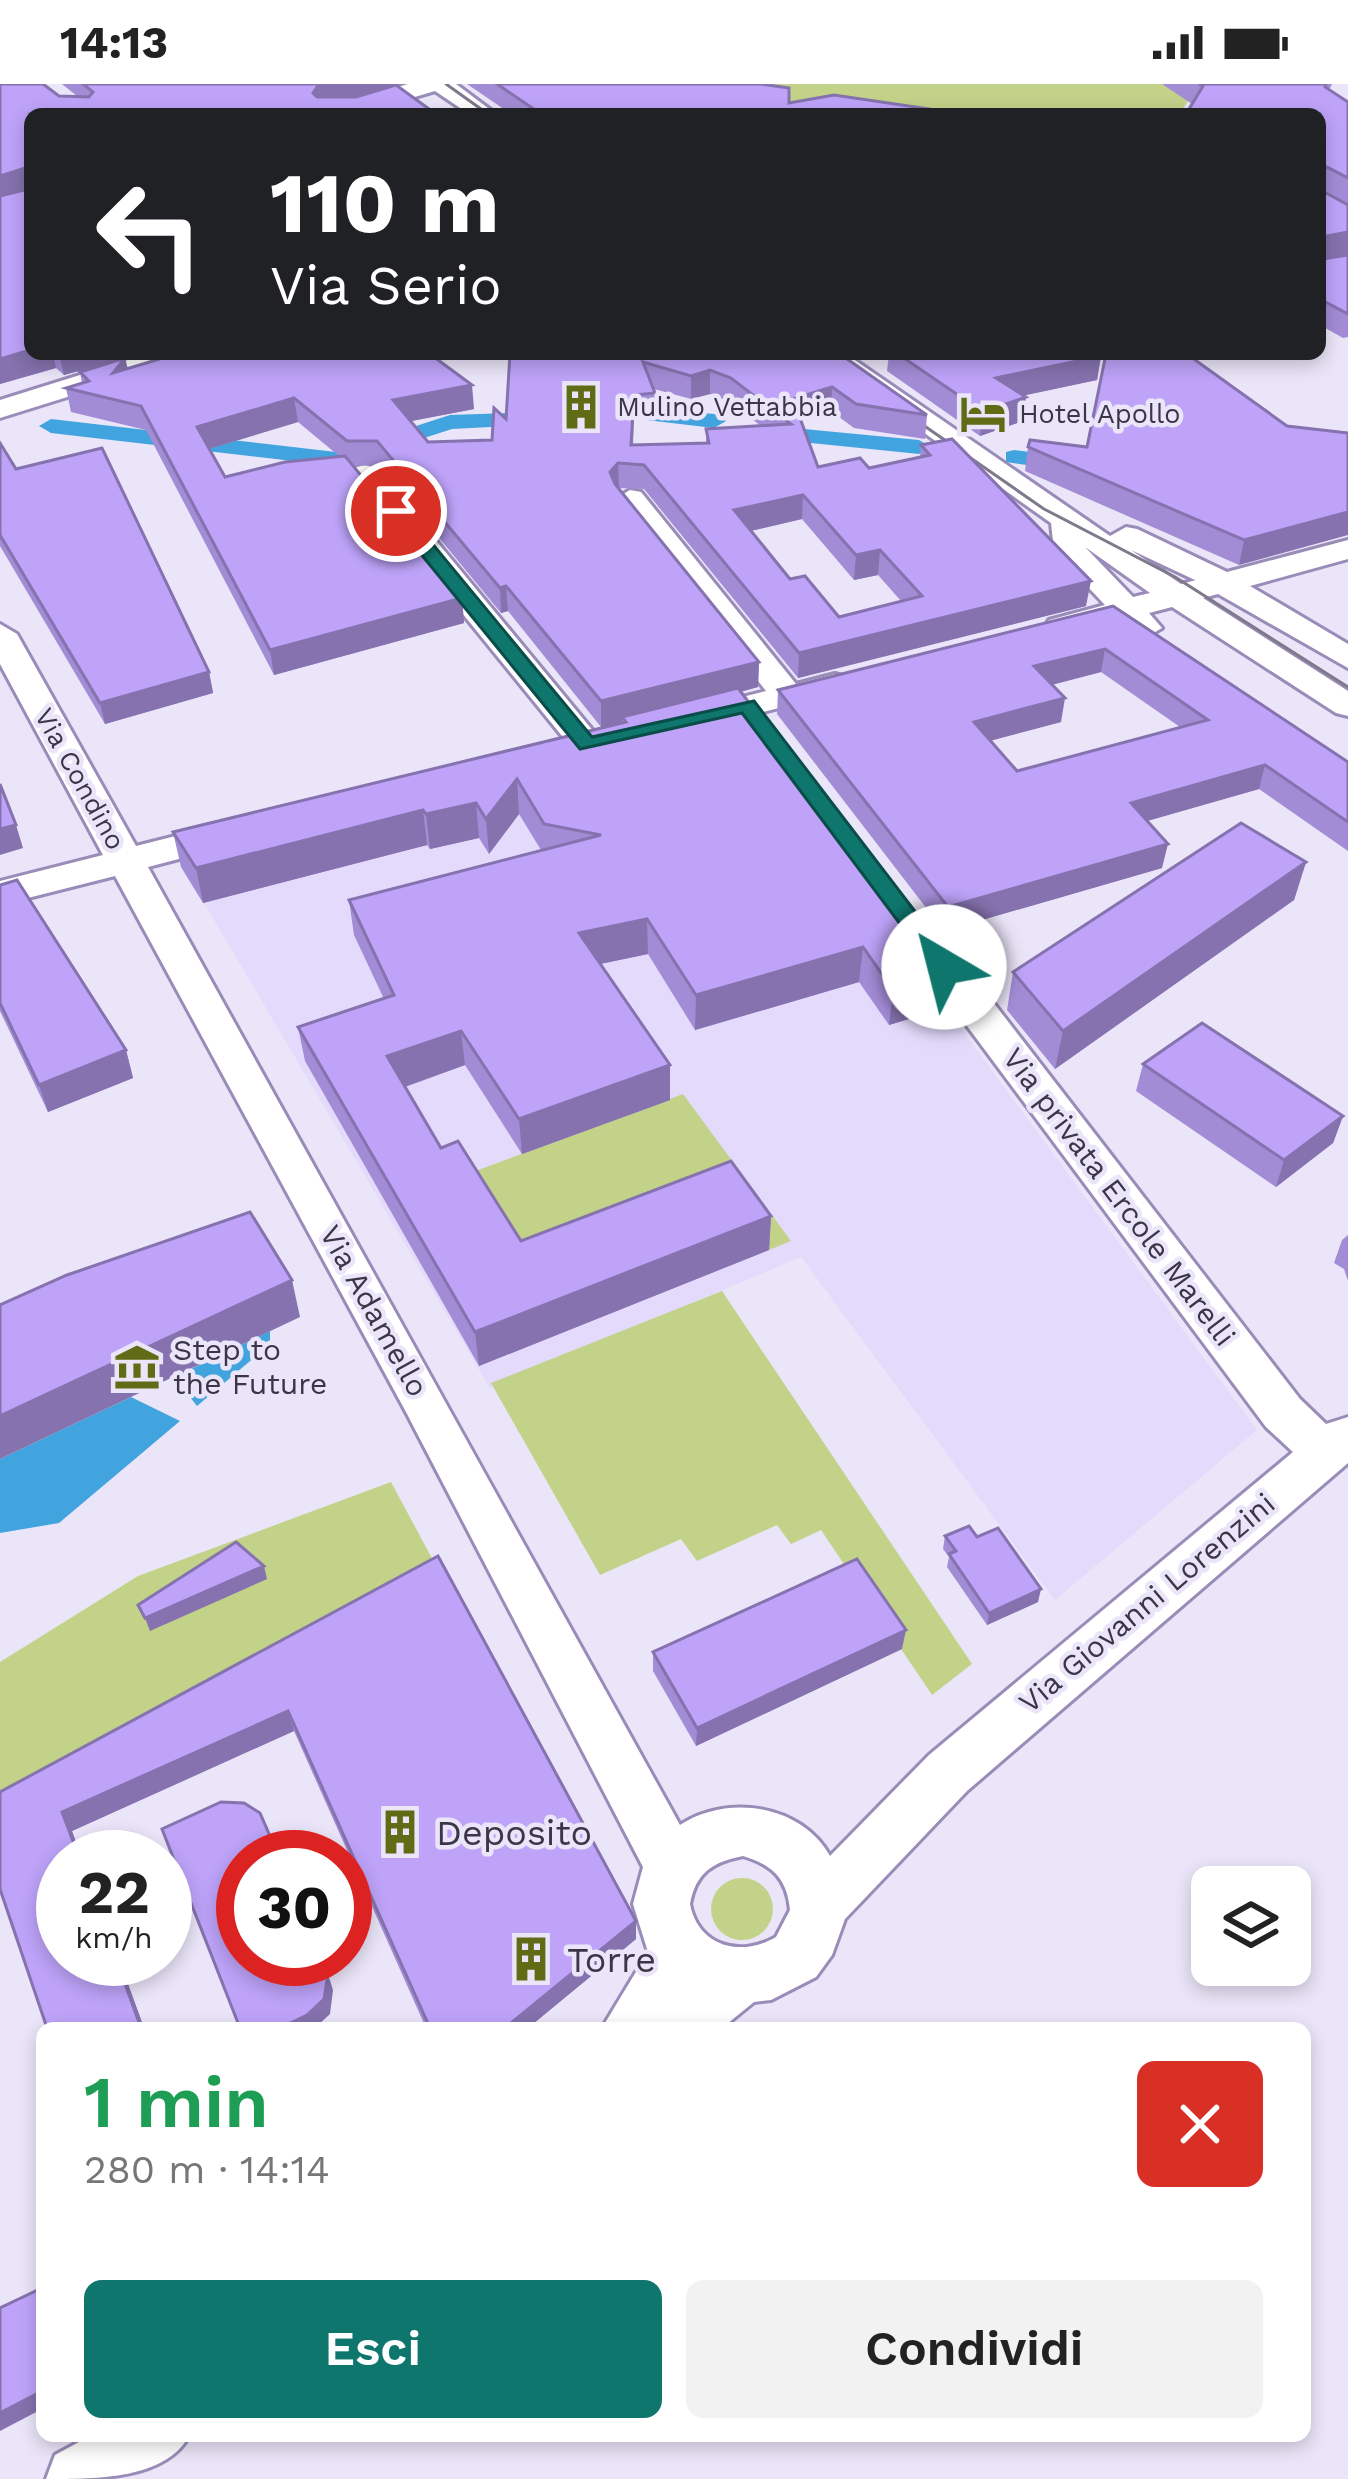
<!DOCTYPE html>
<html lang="it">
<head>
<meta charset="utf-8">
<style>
  body { margin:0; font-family:"Work Sans",sans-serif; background:#f2f2f2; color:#222; height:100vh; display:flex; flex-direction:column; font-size:45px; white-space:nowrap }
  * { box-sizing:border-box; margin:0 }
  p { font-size:39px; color:#767676 }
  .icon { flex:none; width:66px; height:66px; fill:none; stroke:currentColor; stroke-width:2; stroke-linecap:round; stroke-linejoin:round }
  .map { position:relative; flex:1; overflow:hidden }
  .drawer { position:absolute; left:36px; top:1938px; width:1275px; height:420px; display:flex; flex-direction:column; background:#fff; border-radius:18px; box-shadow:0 6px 18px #0003 }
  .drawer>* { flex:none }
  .banner { position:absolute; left:24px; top:24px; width:1302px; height:252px; border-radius:18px; box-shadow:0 6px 18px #0003; background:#202124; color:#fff; overflow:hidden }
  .controls { position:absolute; left:1191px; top:1782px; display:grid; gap:24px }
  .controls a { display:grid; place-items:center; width:120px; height:120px; border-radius:18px; background:#fff; box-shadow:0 6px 18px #0003; font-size:60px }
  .speed { position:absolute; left:36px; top:1746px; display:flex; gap:24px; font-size:60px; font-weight:700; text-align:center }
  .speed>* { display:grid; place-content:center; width:156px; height:156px; border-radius:50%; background:#fff; box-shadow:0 6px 18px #0003; line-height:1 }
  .speed small { font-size:30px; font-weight:400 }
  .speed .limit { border:18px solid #d22; background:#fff; color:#111 }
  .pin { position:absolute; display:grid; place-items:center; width:102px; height:102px; color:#fff; margin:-51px; border:6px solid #fff; border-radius:50%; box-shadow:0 3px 12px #0007 }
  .me { position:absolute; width:132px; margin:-66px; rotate:323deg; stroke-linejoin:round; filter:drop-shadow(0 0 9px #0008) }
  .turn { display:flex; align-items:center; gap:42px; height:252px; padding:0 48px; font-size:54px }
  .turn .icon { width:156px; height:156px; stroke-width:2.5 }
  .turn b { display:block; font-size:84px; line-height:102px }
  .round { display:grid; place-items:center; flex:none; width:126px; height:126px; border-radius:18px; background:#f2f2f2 }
  .summary { display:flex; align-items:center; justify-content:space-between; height:204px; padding:0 48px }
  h1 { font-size:72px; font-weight:600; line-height:90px; color:#1e9e55 }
  .button { display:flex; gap:24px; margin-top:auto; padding:24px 48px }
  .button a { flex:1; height:138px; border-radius:18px; background:#0f766e; color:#fff; font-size:48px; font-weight:600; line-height:138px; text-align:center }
  .button a+a { background:#f2f2f2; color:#222 }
  .status { display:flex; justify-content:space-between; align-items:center; height:84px; padding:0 60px; background:#fff; direction:ltr }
  .status svg { height:33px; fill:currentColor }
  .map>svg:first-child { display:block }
</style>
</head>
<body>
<div class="status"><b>14:13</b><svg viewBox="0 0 49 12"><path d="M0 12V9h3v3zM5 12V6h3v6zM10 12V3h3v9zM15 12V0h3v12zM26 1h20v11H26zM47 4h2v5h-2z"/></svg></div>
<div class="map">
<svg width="1348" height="2395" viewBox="0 0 1348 2395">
  <rect width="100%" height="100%" fill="#eae5f8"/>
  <path fill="#e4dbfc" d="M740 645 1257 1346 1055 1516 801 1173 490 1304 184 785Z"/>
  <g fill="#c2d289">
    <path d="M575 0H1198L1180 30H816Z"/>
    <path d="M683 1010 791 1157 769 1166 729 1112 524 1191 462 1092Z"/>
    <path d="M722 1207 972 1580 932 1611 821 1446 791 1460 777 1441 697 1477 681 1455 600 1491 491 1299Z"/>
    <path d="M391 1398 442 1493 0 1733V1578L138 1492Z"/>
    <circle cx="742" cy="1825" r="31"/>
  </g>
  <g fill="#42a4de">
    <path d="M270 1247V1260L197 1322 174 1293Z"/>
    <path d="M131 1313 180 1337 59 1439 0 1449V1375Z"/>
  </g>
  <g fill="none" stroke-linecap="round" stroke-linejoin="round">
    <g fill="#42a4de" fill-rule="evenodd">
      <path d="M654 324 714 330 726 337 714 344 646 336 642 331Z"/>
      <path d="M540 328 548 330V340L452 345 337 382 51 349 39 342 51 335 336 368 450 331Z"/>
      <path d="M761 341 919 356 931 363 919 370 753 353 749 348Z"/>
      <path d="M1014 366 1076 374 1088 381 1076 388 1006 378V368Z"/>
    </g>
    <g stroke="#998cb8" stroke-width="6">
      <g id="minor">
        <path d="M408 0H456L496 30H469L435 7 357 30H320L324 25Z"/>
        <path d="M147 270H190L186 276 0 334V316Z"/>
        <path d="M813 270H846L1110 452 1126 443 1137 445 1227 488 1348 456V475L1250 502 1348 560V584L1218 510 1203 514 1348 607V632L1336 629 1172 523 1149 529 1162 544 1145 554 1133 551 1120 537 1061 553 1049 550 1045 543 1049 536 1105 521 1054 467 1051 439ZM1085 463 1150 509 1133 513ZM1131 466 1195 496H1196L1181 500Z"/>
        <path d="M365 381 376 384 599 654 605 661 599 668H575L354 396 350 390 354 384Z"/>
        <path d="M630 406 641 408 796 600 835 590 847 593 852 600 847 607 695 645 683 642 678 635 683 628 766 607 615 415Z"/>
        <path d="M0 540 17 550 136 762 235 737 248 741 253 749 248 757 148 783 680 1741C727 1710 801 1720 830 1772L929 1671 1293 1368 1266 1343 903 856 898 847 903 838 917 834 931 838 1300 1315 1326 1340 1348 1333V1379L967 1707 845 1835 832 1871 816 1893 771 1916 754 1918 722 1944H602L648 1868 633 1820 643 1783 406 1328 115 792 0 821V797L103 771 0 580ZM743 1772C773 1781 787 1795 790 1826L776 1853C740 1874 698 1862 690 1820 696 1788 713 1778 743 1772Z"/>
        <path d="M90 2352H189C165 2395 98 2395 46 2395L55 2371Z"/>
      </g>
    </g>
    <use href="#minor" fill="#fff" fill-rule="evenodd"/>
    <g stroke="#7e798b" stroke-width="3">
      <path d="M446 0 488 30"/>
      <path d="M900 325 1044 425 1175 493 1348 603"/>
    </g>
  </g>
  <g fill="#a38cd6" fill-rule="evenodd">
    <path d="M0 0H43L59 12H77L62 0H400L396 1 436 30H30V270H140L64 291 56 284 0 300Z"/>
    <path d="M467 0H761L789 19 963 30H511Z"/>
    <path d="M1162 0H1332L1329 6 1348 18V120L1322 105 1321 106 1348 171V253L1343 254 1320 241V30L1192 20Z"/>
    <path d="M504 270H840L927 331 925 355 854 344 831 327 801 337 818 383 869 384 920 373 921 361 1086 522 798 594 644 405 618 404 759 578 758 603 741 608 953 888 948 923 889 941 859 898 695 946 648 870 600 880 670 981V1016L522 1070 465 981 405 1003 441 1064 521 1157 771 1132 769 1166 479 1282 305 977 298 943 384 915 354 851 349 816 541 766 519 730 489 770 479 754 430 765 427 761 203 819 181 783 173 748 622 639V638L601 643 508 527 501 529 379 381 354 382 462 514 464 539 274 591 146 346 71 328 66 304 82 299 80 288 125 274 128 285 474 325 411 337 428 358 492 356 506 335 510 274ZM654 305 691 315 710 310 730 318 761 342 706 345V359L633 361 634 335 656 333 655 309ZM298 338 339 372 225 393 209 365ZM802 435 854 496 878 491 901 517 839 533 790 495 751 447Z"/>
    <path d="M889 270H1098L1101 272 1097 296 1024 311 1023 337 980 352 887 287Z"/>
    <path d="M1175 272 1287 342 1239 481 1025 387 1028 363H1087Z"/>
    <path d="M0 359 16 385 209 588 213 609 105 640 0 462Z"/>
    <path d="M1113 522 1348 678V767L1259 705 1147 737 1162 784 944 847 777 630 778 606ZM1101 588 1180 643 1017 687 990 656 1061 638 1052 601Z"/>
    <path d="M1306 778 1294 816 1055 985 1007 926 1013 888Z"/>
    <path d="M0 801 126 966 133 994 48 1028 0 927Z"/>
    <path d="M1143 980 1343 1032 1333 1059 1276 1103 1136 1007Z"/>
    <path d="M1348 1151V1197L1344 1185 1334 1179 1342 1156Z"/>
    <path d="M945 1452 977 1453 1038 1518 987 1541 947 1483 949 1473 943 1465Z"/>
    <path d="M438 1472 636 1855 528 1944H426L294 1647 72 1747 144 1944H47L0 1708Z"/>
    <path d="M902 1565 696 1662 653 1587V1568Z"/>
  </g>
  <g fill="#8572ae">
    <path d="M319 0H400L323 21 313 9Z"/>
    <path d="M28 83 30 106 0 116V92Z"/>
    <path d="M1327 83 1322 105 1320 106 1321 87Z"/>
    <path d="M1348 148V170L1320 175 1322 153Z"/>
    <path d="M30 266V270H53L56 284 0 300V275Z"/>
    <path d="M59 270H140L64 291Z"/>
    <path d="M1101 272 1097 296 993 318 996 294Z"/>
    <path d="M125 274 130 298 113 289Z"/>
    <path d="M710 286V310L691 315V292Z"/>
    <path d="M472 301 474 325 396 340 393 316Z"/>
    <path d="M832 303 831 327 792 339 793 315Z"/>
    <path d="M1026 313 1023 337 980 352 983 328Z"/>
    <path d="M294 314 298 338 202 367 197 343Z"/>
    <path d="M618 379 619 404 611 413 610 388Z"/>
    <path d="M803 411 802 435 733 451 734 426Z"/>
    <path d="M1348 428V451L1239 481 1244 456Z"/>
    <path d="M880 466 878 491 854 496 856 471Z"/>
    <path d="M1091 497 1086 522 798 594 799 569Z"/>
    <path d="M506 502 508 527 501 529 500 504Z"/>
    <path d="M462 514 464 539 274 591 270 566Z"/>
    <path d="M1105 565 1101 588 1031 606 1034 582Z"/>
    <path d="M759 578 758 603 625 637 622 633V638L601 643V617Z"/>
    <path d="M209 588 213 609 105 640 100 619Z"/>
    <path d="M1065 614 1061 638 971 662 974 638Z"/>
    <path d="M1265 681 1259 705 1126 743 1131 719Z"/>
    <path d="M517 695 519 730 489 770 486 735Z"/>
    <path d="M476 719 479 754 430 765 426 730Z"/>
    <path d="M423 726 427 761 203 819 196 784Z"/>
    <path d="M16 741 23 764 0 771V745Z"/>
    <path d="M1168 760 1162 784 944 847 948 823Z"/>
    <path d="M1306 778 1294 816 1055 985 1063 947Z"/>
    <path d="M647 835 648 870 581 884 579 849Z"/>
    <path d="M863 863 859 898 695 946 696 911Z"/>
    <path d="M953 888 948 923 889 941 893 906Z"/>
    <path d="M461 947 465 981 393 1007 387 972Z"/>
    <path d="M126 966 133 994 48 1028 39 1001Z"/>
    <path d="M670 981V1016L522 1070 519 1035Z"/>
    <path d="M1343 1032 1333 1059 1276 1103 1284 1076Z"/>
    <path d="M771 1132 769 1166 479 1282 475 1248Z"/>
    <path d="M292 1196 300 1233 0 1375V1332Z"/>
    <path d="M264 1482 267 1495 150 1547 145 1534Z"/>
    <path d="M1041 1505 1038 1518 987 1541 989 1529Z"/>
    <path d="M906 1546 902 1565 696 1662 697 1644Z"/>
    <path d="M288 1627 294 1647 72 1747 81 1773H79L62 1728Z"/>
    <path d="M636 1837V1855L528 1944H505Z"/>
    <path d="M116 1875H119L144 1944H141Z"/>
    <path d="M323 1875 333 1906 330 1930 315 1944H280Z"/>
    <path d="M42 2307V2325L0 2347V2329Z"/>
  </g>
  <g fill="#bea3f9" stroke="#8572ae" stroke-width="3" fill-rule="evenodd">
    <path d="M0 0H43L59 12 89 13 93 8 83 0H319L313 9 317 13H356L396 1 436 30H30V266L0 275V112L28 105V83L0 92Z"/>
    <path d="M497 0H761L789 4V19L834 11 963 30H541Z"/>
    <path d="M1199 0H1326L1325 3 1348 18V94L1327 83 1321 87V106L1348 121V148L1322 153 1323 175 1348 171V230L1320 215V30H1186L1203 2Z"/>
    <path d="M176 270H430L472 301 393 316 428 358 492 356 494 324 506 335 510 270H840L927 331 856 320 832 303 793 315 818 383 860 374 869 384 930 371 921 361 952 355 1091 497 799 569 644 381 618 379 610 388 615 400 759 578 601 617 506 502 500 504 377 357H347L294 314 197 343 225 393 285 378 345 372 462 514 270 566 141 322 66 304 89 297 80 288 125 274 113 289ZM643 278 691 292 710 286 731 294 791 340 706 345 709 359 631 361 634 311 655 309ZM803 411 856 471 880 466 922 512 839 533 805 492 790 495 734 426Z"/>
    <path d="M898 270H1098L1101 272 996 294 1026 313 983 328Z"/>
    <path d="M1106 270H1175V272L1191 273 1287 342 1348 349V428L1244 456 1028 363 1030 356 1087 363Z"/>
    <path d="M0 359 16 385 102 364 209 588 100 619 0 451Z"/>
    <path d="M1113 522 1348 678V738L1265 681 1131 719 1168 760 948 823 778 606ZM1105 565 1208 636 1017 687 974 638 1065 614 1034 582Z"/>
    <path d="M738 604 953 888 893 906 863 863 696 911 647 835 579 849 670 981 519 1035 461 947 387 972 441 1064 458 1057 521 1157 731 1077 771 1132 475 1248 298 943 394 911 349 816 601 751 544 740 517 695 486 735 476 719 426 730 423 726 196 784 173 748 626 638 622 633Z"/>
    <path d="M0 700 16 741 0 745Z"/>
    <path d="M1241 739 1306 778 1063 947 1013 888Z"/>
    <path d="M17 796 126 966 39 1001 0 919V801Z"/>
    <path d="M1202 939 1343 1032 1284 1076 1143 980Z"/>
    <path d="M250 1128 292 1196 0 1332V1221L67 1191Z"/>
    <path d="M969 1442 977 1453 998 1444 1041 1505 989 1529 949 1470 956 1467 945 1452Z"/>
    <path d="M236 1458 264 1482 145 1534 138 1521Z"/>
    <path d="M438 1472 636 1837 505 1944H430L288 1627 62 1728 79 1773H63V1875H116L141 1944H47L0 1805V1708Z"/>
    <path d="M857 1475 906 1546 697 1644 653 1568Z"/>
    <path d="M221 1718 244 1719 260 1729 279 1773H243V1875H323L328 1890 324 1915 307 1931 280 1944H240L162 1745Z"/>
    <path d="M42 2204V2307L0 2329V2224Z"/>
  </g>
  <path fill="#0f766e" stroke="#0a4d48" stroke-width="3" d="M389 423H402L592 653 754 617 953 877V888H936L742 629 580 665 389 431Z"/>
  <defs>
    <g id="building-bare" transform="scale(3.6)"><path d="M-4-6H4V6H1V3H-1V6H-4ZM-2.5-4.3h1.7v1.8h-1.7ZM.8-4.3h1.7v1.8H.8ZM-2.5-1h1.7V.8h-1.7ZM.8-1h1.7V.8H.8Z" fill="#5f6c15" stroke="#eae5f8" stroke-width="2.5" paint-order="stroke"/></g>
    <g id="hotel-bare" transform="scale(3.6)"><path d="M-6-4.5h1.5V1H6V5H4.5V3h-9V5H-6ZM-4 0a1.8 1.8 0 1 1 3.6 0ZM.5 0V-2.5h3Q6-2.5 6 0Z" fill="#5f6c15" stroke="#eae5f8" stroke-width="2.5" paint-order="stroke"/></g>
    <g id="museum-bare" transform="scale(3.6)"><path d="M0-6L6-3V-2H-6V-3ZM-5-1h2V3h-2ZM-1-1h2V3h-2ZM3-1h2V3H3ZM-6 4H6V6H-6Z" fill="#5f6c15" stroke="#eae5f8" stroke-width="2.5" paint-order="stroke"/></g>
  </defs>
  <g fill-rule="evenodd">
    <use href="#building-bare" x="581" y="323"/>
    <use href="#hotel-bare" x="983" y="330"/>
    <use href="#museum-bare" x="137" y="1283"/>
    <use href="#building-bare" x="400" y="1748"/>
    <use href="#building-bare" x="531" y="1875"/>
  </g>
  <g text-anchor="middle" stroke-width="9" stroke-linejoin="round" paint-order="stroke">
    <g font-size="27" fill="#3a3547" stroke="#eae5f8" text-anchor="start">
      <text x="617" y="332">Mulino Vettabbia</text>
      <text x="1019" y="339">Hotel Apollo</text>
    </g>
    <g font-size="27" fill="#3a3547" stroke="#eae5f8">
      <text transform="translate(80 695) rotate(61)" y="9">Via Condino</text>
    </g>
    <g font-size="30" fill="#3a3547" stroke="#eae5f8">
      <text transform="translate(1119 1113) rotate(53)" y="10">Via privata Ercole Marelli</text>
      <text transform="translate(374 1227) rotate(61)" y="10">Via Adamello</text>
      <text transform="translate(1147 1519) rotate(-40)" y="10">Via Giovanni Lorenzini</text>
    </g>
    <g font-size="30" fill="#3a3547" stroke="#eae5f8" text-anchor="start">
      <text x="173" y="1276">Step to<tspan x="173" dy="34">the Future</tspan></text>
    </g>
    <g font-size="36" fill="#3a3547" stroke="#eae5f8" text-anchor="start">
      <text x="436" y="1761">Deposito</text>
      <text x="567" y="1888">Torre</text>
    </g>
  </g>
</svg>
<div class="controls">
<a><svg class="icon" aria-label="layers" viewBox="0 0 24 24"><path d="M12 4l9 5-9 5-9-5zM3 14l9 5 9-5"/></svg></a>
</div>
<div class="speed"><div>22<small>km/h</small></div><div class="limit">30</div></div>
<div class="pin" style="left:396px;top:427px;background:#d93025"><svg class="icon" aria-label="arrive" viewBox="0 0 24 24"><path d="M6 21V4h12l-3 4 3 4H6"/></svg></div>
<svg class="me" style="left:944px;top:883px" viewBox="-20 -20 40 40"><circle r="19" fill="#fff"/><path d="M0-13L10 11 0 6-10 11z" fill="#0f766e"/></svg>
<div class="banner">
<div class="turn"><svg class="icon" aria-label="left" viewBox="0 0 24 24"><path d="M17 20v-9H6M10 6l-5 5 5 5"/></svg><div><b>110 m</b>Via Serio</div></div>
</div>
<section class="drawer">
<div class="summary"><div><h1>1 min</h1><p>280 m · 14:14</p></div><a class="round" style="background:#d93025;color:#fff"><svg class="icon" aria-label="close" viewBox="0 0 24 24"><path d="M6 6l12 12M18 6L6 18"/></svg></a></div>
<div class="button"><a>Esci</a><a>Condividi</a></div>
</section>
</div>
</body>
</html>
